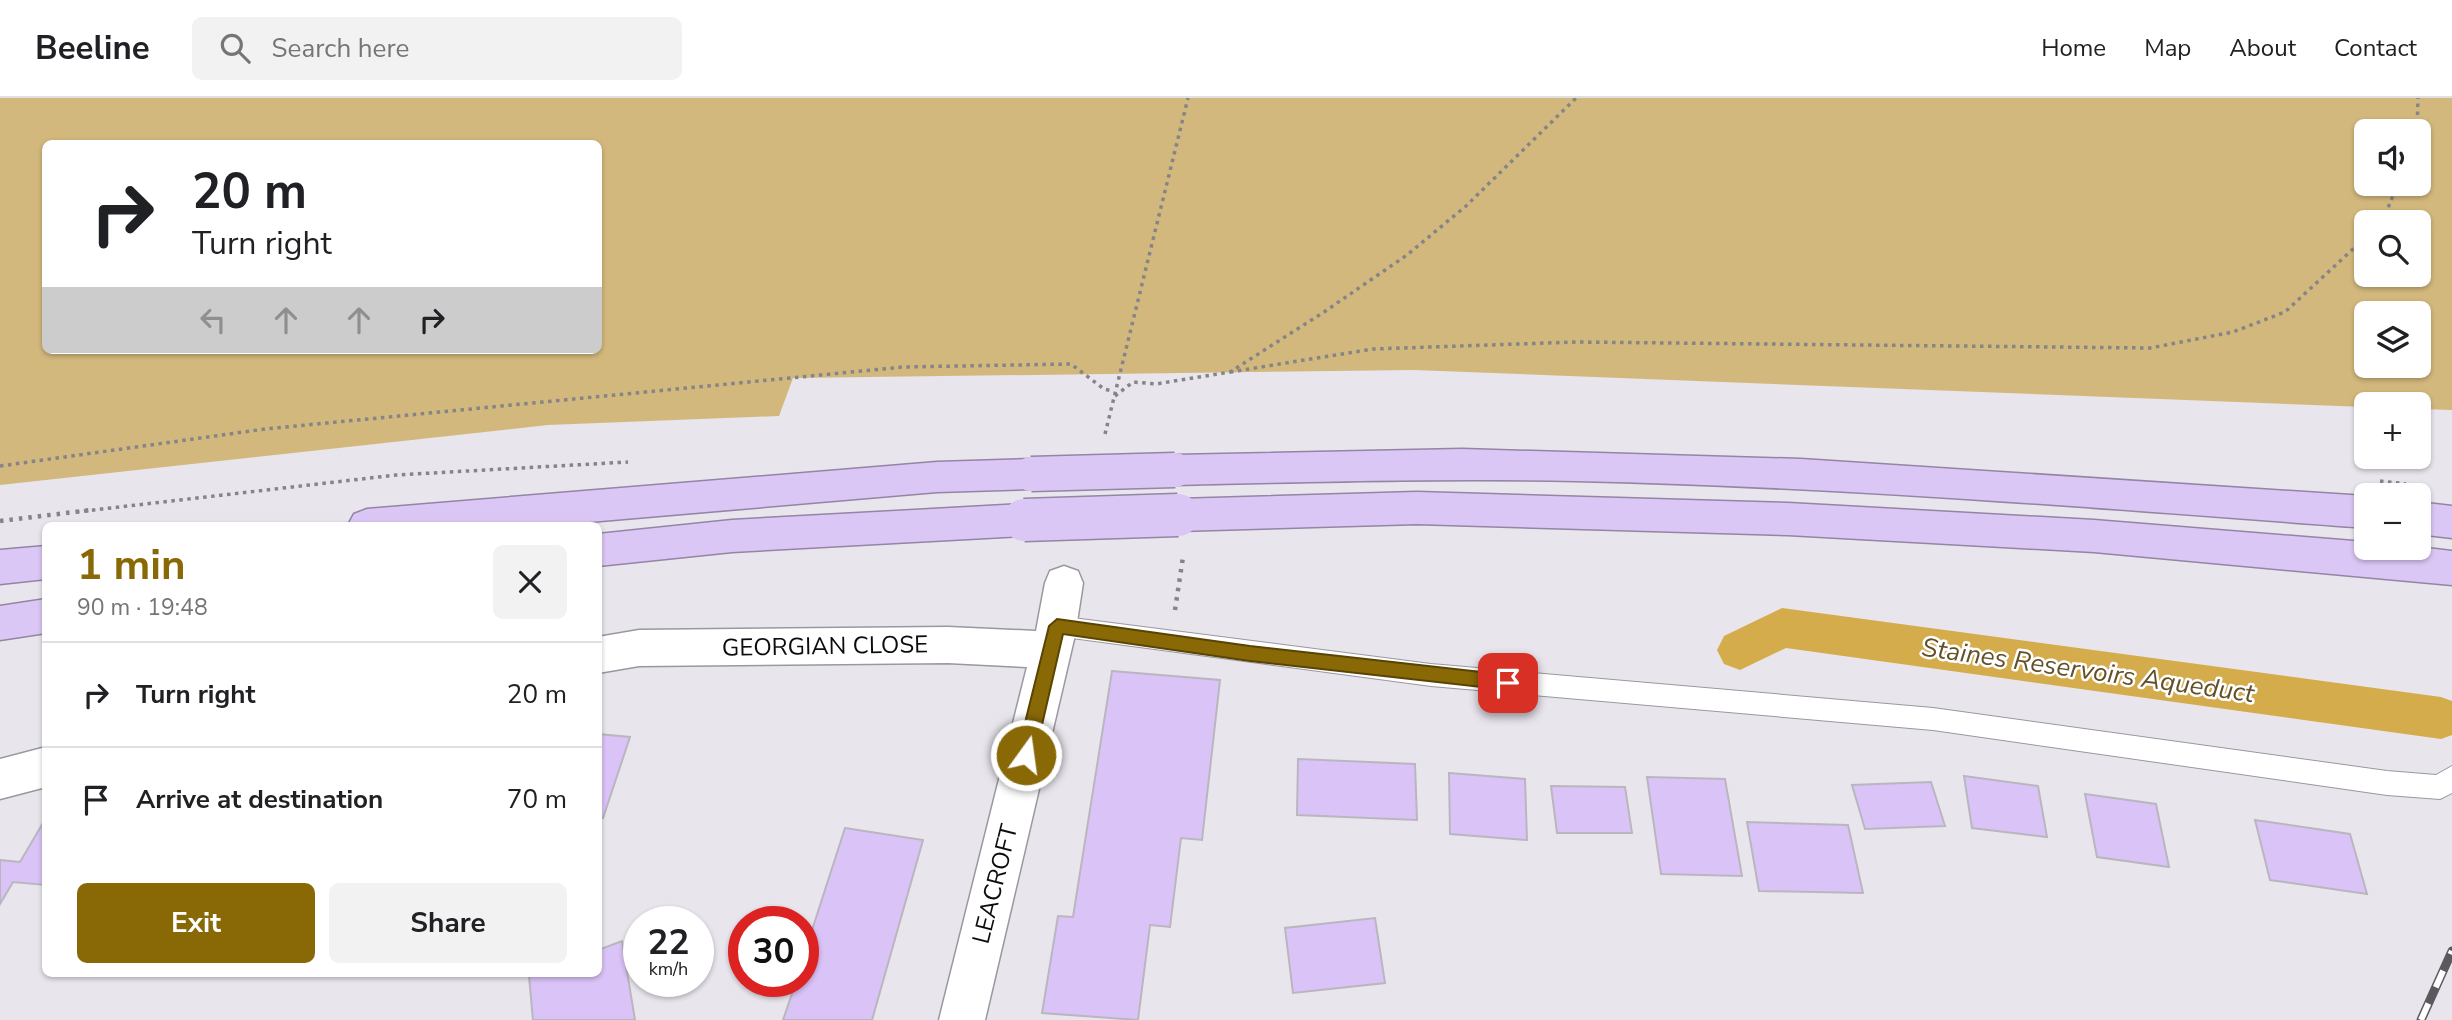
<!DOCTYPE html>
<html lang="en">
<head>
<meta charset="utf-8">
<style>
  body { margin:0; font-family:"Nunito Sans",sans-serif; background:#f2f2f2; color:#202124; height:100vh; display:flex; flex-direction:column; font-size:26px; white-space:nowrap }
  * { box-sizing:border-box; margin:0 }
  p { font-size:23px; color:#757577 }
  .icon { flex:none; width:38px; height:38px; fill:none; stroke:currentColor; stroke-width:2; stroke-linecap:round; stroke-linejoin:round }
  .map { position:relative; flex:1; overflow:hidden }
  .drawer { position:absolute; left:42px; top:424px; width:560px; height:455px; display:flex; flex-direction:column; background:#fff; border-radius:10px; box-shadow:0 2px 5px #0004 }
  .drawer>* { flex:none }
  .hud { position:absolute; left:42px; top:42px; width:560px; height:214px; border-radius:10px; box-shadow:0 2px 5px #0004; background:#fff; color:#202124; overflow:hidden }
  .controls { position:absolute; left:2354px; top:21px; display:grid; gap:14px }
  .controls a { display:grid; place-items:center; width:77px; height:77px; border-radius:10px; background:#fff; box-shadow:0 2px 5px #0004; font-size:35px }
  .speed { position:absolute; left:623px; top:808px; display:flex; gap:14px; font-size:35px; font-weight:700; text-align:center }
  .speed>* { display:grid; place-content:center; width:91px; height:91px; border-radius:50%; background:#fff; box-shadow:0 2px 5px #0004; line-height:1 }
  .speed small { font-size:18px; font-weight:400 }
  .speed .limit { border:10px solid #d22; background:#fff; color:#111 }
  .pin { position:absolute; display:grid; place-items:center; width:60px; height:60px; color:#fff; margin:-30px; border-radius:14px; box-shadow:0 4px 10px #0006 }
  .me { position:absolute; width:77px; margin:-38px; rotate:14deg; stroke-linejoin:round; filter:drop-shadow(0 0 5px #0008) }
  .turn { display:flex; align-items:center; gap:24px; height:147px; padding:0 35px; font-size:32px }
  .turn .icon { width:91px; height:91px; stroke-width:2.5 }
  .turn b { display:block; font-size:49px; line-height:60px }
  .lanes { display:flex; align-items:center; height:66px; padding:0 35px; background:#0003; justify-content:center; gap:35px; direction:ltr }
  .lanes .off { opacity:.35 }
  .round { display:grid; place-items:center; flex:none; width:74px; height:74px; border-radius:10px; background:#f2f2f2 }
  .head { display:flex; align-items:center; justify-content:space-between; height:119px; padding:0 35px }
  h1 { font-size:42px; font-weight:700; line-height:52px; color:#896806 }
  .action { display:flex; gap:14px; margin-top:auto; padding:14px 35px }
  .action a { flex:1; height:80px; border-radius:10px; background:#896806; color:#fff; font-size:28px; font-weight:700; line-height:80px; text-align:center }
  .action a+a { background:#f2f2f2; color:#202124 }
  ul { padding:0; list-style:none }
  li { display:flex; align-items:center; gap:21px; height:105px; padding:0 35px; border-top:2px solid #e0e0e0 }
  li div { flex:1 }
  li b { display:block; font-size:26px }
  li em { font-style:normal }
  header { display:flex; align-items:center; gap:42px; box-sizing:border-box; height:98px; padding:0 35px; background:#fff; border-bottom:2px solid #e0e0e0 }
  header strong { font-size:33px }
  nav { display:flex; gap:38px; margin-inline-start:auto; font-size:24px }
  .search { width:490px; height:63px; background:#f2f2f2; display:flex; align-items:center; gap:18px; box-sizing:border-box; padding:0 24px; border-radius:10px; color:#757577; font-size:26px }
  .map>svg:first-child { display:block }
</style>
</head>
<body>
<header>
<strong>Beeline</strong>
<div class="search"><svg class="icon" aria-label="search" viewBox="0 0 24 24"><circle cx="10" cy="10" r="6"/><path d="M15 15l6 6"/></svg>Search here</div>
<nav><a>Home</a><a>Map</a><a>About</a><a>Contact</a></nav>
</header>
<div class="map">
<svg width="2452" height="922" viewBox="0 0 2452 922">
  <rect width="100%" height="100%" fill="#e8e5ed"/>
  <path fill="#d3b87d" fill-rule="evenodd" d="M0 0H2452V312L2419 311 2418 306H2366V309L1414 272 793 280 779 318 548 327 0 387ZM2366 33H2418V86H2366ZM46 46H598V252H46ZM2418 124V177H2366V124ZM2418 215V268H2366V215Z"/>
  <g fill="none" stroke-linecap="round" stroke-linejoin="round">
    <path fill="#d5ac4b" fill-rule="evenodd" d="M1782 510 2441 599 2452 603V637L2441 641 1786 550 1740 572 1724 566 1717 552 1724 538Z"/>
  </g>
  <g fill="#dac3f7" stroke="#bab6bf" stroke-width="2">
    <path d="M1112 573 1220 582 1202 742 1181 740 1170 829 1150 827 1138 922 1042 915 1058 818 1073 819Z"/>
    <path d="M598 636 630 639 603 720H598Z"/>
    <path d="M1298 661 1415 666 1417 722 1297 717Z"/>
    <path d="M1449 675 1525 681 1527 742 1450 736Z"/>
    <path d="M1964 678 2038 688 2047 739 1972 730Z"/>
    <path d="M1647 679 1725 681 1742 778 1661 776Z"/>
    <path d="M1931 684 1945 728 1865 731 1852 687Z"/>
    <path d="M1551 688 1625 689 1632 735H1557Z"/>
    <path d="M2085 696 2156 706 2169 769 2097 759Z"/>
    <path d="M46 720V787L13 784 0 806V762L20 764Z"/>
    <path d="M2255 722 2350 736 2367 796 2270 782Z"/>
    <path d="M1747 724 1848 727 1863 795 1759 793Z"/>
    <path d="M845 730 923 742 872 922H783L796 884H803V860Z"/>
    <path d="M1375 820 1385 885 1293 895 1285 830Z"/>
    <path d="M622 843 635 922H533L529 878 537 875H598V852Z"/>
  </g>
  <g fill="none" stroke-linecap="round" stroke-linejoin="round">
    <g stroke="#9a979f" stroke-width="2">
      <path id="lane" d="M1057 518 1431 566 1933 610 2387 673 2436 677 2452 668V695L2440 701 2387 697 1933 632 1431 588 1057 538 1049 535 1045 528 1049 521Z"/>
    </g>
    <g stroke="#9a979f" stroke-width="3">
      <g id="street">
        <path d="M1064 468 1078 473 1083 485 1075 537 985 922H939L1027 569 948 565 639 568 598 575V539L639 532 948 529 1036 533 1045 485 1050 473Z"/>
        <path d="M46 649V689L0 701V661Z"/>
      </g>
    </g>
    <g stroke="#9385a4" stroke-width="3">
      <g id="highway">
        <path d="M1462 351 1801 361 2366 398V430C2103 410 1840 389 1576 383 1442 380 1309 384 1175 387L1162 383 1157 372 1162 361 1175 357Z"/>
        <path d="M1031 361 1044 365 1050 376 1044 387 1031 391 937 394 554 427H348L354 416 367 411 937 364Z"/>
        <path d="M1417 394 1788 405 2094 422 2366 444V450L2418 449 2452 453V487L2094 454 1788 437 1417 426 1178 433 1165 428 1159 417 1165 406 1178 401Z"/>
        <path d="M2418 404 2452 408V440L2418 436Z"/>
        <path d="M1024 406 1037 411 1043 422 1037 433 1024 438 732 454 598 468V436L732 422Z"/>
        <path d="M46 448V481L0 486V452Z"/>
        <path d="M46 501V535L0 542V508Z"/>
      </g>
    </g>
    <g stroke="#868489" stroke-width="3.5" stroke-dasharray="3.5 4.5" stroke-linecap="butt">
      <path d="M2417 33 2418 0"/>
      <path d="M2382 124 2398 86"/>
      <path d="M1230 274 1373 251 1576 244 2150 250 2233 234 2285 214 2366 139"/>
      <path d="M1115 298 1133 284 1156 286 1230 274 1324 214 1407 157 1466 108 1576 0"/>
      <path d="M1105 336 1188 0"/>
      <path d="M0 368 265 331 903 269 1071 266 1104 291 1113 293"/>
      <path d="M2380 383 2406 386"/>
      <path d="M76 414 396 377 628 364"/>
    </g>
    <g stroke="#868489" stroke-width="4.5" stroke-dasharray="3.5 6" stroke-linecap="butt">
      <path d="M0 423 91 412"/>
      <path d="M1175 512 1183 459"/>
    </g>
    <use href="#lane" fill="#fff" fill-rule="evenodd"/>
    <use href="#street" fill="#fff" fill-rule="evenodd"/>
    <use href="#highway" fill="#dbc7f5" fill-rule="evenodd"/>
    <g stroke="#5b595e" stroke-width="9">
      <path id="rail" d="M2421 922 2452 853"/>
    </g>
    <use href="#rail" stroke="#fff" stroke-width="6" stroke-dasharray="18" stroke-linecap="butt"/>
    <g stroke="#9385a4" stroke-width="37" stroke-linecap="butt">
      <path id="highway-bridge-far1" d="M1031 376 1175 372"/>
    </g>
    <g stroke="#9385a4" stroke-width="45" stroke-linecap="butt">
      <path id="highway-bridge" d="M1024 422 1178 417"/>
    </g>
    <use href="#highway-bridge-far1" stroke="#dbc7f5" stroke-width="34"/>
    <use href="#highway-bridge" stroke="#dbc7f5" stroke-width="42"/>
  </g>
  <path fill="#896806" stroke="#594404" stroke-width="2" d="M1057 521 1250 548 1508 577 1517 585 1508 592 1250 563 1063 536 1035 657 1026 666 1017 657 1049 528Z"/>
  <g text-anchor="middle" stroke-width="5" stroke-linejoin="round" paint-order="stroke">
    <g font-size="24" fill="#0c0b0e" stroke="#fff">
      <text transform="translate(825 548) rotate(-1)" y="8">GEORGIAN CLOSE</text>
      <text transform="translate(995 786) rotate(-76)" y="8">LEACROFT</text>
    </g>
    <g font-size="26" font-style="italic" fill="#625028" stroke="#fff">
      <text transform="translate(2088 572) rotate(8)" y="9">Staines Reservoirs Aqueduct</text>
    </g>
  </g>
</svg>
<div class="controls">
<a><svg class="icon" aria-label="sound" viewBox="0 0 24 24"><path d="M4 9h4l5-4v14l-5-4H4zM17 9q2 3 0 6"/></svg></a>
<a><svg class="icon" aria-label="search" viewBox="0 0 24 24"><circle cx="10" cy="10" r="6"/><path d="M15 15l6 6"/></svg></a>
<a><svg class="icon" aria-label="layers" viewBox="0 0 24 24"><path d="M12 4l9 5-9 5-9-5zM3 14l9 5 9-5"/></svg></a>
<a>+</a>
<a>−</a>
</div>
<div class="speed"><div>22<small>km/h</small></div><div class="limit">30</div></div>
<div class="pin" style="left:1508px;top:585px;background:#d93025"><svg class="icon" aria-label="arrive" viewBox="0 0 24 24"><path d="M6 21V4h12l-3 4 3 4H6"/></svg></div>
<svg class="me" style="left:1026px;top:657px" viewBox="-20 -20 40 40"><circle r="17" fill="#896806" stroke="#fff" stroke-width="3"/><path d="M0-11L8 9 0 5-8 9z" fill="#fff"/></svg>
<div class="hud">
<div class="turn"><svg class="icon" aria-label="right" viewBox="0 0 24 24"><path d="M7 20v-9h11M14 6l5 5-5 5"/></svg><div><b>20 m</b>Turn right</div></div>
<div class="lanes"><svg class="icon off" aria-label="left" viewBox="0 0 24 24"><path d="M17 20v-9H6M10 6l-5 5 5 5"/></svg><svg class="icon off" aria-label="ahead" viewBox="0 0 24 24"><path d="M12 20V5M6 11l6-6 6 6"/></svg><svg class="icon off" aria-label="ahead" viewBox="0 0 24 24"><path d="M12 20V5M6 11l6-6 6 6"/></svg><svg class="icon" aria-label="right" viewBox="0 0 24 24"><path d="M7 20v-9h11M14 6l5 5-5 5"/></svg></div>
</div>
<section class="drawer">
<div class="head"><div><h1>1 min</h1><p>90 m · 19:48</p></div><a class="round"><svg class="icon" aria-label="close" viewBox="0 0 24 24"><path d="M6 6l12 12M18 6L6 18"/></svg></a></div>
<ul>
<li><svg class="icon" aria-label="right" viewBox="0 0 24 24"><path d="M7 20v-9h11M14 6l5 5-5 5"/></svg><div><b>Turn right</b></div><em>20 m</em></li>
<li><svg class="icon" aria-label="arrive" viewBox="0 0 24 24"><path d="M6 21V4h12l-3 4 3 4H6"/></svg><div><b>Arrive at destination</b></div><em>70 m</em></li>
</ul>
<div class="action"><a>Exit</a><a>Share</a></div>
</section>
</div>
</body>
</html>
